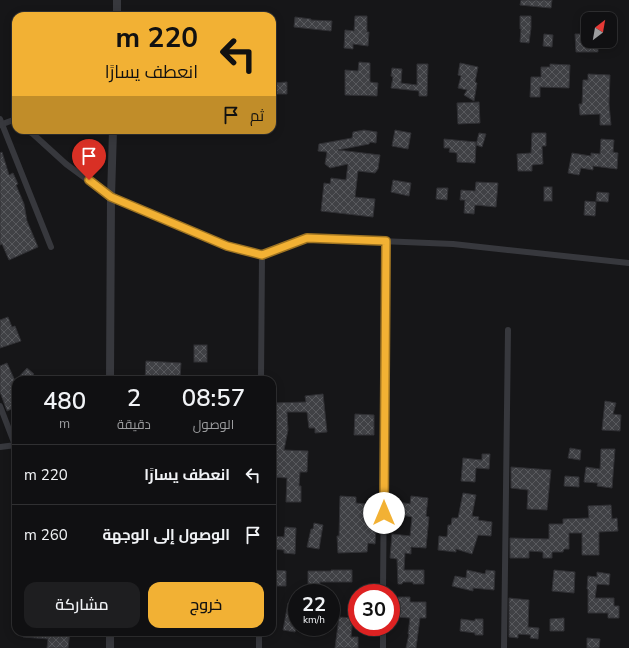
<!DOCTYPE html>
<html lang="ar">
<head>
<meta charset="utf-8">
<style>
  body { margin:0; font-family:"Nunito Sans",Cairo,sans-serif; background:#1e1e20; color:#f1f3f6; direction:rtl; height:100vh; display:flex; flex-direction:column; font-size:15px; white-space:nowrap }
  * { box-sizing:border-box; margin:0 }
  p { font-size:13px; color:#9c9d9f }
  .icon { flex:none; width:22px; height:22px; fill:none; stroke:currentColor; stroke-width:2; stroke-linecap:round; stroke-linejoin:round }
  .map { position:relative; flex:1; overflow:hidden; direction:ltr }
  .drawer { position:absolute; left:12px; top:376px; width:264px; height:260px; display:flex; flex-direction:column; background:#101012; border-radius:12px; box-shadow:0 2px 10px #0003,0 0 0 1px #303032; direction:rtl }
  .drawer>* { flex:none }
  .top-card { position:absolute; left:12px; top:12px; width:264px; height:122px; border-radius:12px; box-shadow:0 2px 10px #0003,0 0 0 1px #303032; direction:rtl; background:#f2b134; color:#111; overflow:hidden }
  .needle { width:26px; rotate:31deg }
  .fabs { position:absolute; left:581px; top:12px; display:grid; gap:8px }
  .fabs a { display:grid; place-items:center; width:36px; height:36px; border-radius:8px; background:#101012; box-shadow:0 2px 10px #0003,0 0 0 1px #303032; font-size:20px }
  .speed { position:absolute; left:288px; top:584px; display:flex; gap:8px; font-size:20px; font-weight:700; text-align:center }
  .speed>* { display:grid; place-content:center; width:52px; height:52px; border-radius:50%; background:#101012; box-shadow:0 2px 10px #0003,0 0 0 1px #303032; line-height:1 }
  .speed small { font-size:10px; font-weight:400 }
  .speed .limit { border:6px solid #d22; background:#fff; color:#111 }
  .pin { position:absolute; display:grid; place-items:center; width:34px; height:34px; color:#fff; margin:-41px -17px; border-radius:50% 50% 50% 0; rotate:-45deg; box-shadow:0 0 4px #0007 }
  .pin .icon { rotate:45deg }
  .me { position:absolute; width:44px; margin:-22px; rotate:0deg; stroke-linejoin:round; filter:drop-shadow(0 0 3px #0008) }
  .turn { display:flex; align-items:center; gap:14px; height:84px; padding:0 12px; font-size:18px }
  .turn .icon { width:52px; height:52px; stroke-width:2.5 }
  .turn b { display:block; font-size:28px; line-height:34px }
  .then { display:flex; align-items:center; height:38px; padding:0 12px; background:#0003; gap:8px; font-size:15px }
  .eta { display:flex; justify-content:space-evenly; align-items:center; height:68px; text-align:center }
  .eta b { font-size:24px; font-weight:600; line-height:28px }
  .button { display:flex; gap:8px; margin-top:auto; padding:8px 12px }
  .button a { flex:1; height:46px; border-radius:12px; background:#f2b134; color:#111; font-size:16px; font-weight:600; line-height:46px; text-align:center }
  .button a+a { background:#1e1e20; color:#f1f3f6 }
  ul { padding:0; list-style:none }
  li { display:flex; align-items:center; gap:12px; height:60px; padding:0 12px; border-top:1px solid #303032 }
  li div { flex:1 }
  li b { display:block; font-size:15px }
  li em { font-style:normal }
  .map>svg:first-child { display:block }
</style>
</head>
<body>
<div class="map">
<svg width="629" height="648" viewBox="0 0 629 648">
  <defs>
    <pattern id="building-cross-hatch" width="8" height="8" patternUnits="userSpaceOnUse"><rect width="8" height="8" fill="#404145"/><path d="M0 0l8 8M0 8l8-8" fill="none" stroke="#595a5e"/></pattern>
  </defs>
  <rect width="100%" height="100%" fill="#161618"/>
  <g fill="url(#building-cross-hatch)" stroke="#303034">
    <path d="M521 0H552L551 8 520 5Z"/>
    <path d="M355 16H367V32H369L368 46 353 44V49L344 48 345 30 354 31Z"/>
    <path d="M520 16H531V28L529 43 520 42 521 29H520Z"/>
    <path d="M295 17 311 19V20L332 21 331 31 294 27Z"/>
    <path d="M544 34 553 35 552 47 543 46Z"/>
    <path d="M575 34H588V41H598V52H576Z"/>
    <path d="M359 62 370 63V82L378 83 377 96 345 95V70L358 71Z"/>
    <path d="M460 63 478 67 475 82 477 83 474 101 464 95 467 90 458 88 461 76 458 75Z"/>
    <path d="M417 64H428L427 96H419V91L391 88 393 77 391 76 392 68 402 69 401 83 417 85Z"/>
    <path d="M550 64 570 65 569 88 540 87V97H530L531 77H541V67H550Z"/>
    <path d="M588 74 610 75 609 104 611 125H600V114L580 115 579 104H582L583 80H588Z"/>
    <path d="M287 82V94H272V83Z"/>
    <path d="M479 102 480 123 458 124 457 103Z"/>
    <path d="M364 130 377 132 376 143 370 142 369 144 338 150 380 155 378 169 375 173 358 171 355 197 375 199 373 217 321 211 324 183 330 184 331 178 346 180 348 164 330 168 325 164 327 152 318 151 319 144 352 138 353 132Z"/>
    <path d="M395 130 411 133 408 149 392 146Z"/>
    <path d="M479 133 486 134 482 147 476 145 475 163 457 162V153L449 152 450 148H444V139L476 142V145Z"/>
    <path d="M532 133H546V146H542L543 164 532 165V171H518L517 154 531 153Z"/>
    <path d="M601 139 614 140 613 152 618 153 617 169 593 166V170L581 168 579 175 568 173 572 153 591 156V153L600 154Z"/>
    <path d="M2 152 9 175 13 173 18 184 16 185 24 204 27 221 38 247 9 260 2 244 0 245V153Z"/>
    <path d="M393 180 411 183 409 196 391 192Z"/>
    <path d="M476 182 498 183 496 207 475 205 474 214 464 213 465 200H460L461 190 475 191Z"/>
    <rect x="544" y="187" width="8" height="14"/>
    <path d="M437 188H448L447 200 436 199Z"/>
    <path d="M597 192 609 193 608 202 596 201Z"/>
    <path d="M585 201 596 202 595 216 584 215Z"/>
    <path d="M8 317 12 327 15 326 21 341 0 348V320Z"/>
    <rect x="194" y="345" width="13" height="17"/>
    <path d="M146 361 181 363 180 378 171 377V380H145Z"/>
    <path d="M7 363 16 383V407L7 411 0 392V366Z"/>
    <path d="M27 368 34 374 28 380H16Z"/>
    <path d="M323 394 327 432 315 433V428H309L307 412H287L288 430 284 450 308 451 307 472H300L299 486H301V502H286L287 478 272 477V403L306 402 305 396Z"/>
    <path d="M605 401 616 403 613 414 621 415 620 431 602 430Z"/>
    <path d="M355 414 374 415V435H354Z"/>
    <path d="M570 448 581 450 580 460 568 458Z"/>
    <path d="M601 449H615L612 488 597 486 598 483 584 482 586 467 600 469Z"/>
    <path d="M482 454H490L489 469 476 468 475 482 461 481 463 458 482 460Z"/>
    <path d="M511 467 551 470 547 510 527 509 528 490 511 488Z"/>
    <path d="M565 476 579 477V487L564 486Z"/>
    <path d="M463 493 476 495 472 516 479 517 478 520 492 522 491 536 478 535 472 554 456 549V552L438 550 439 536 447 537 448 525H451L452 518H458Z"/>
    <path d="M340 496 356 497V503L367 504V516H377L375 544 368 543 367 552 338 553 337 536H339Z"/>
    <path d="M411 496 428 498 426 516 429 517 426 548 411 547V554L405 553 404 570H424V584H413V582H403L402 584H398L397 559 390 558 392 534 410 536 412 517 397 514 399 502 410 504Z"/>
    <path d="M611 505 612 519 617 518 618 531 599 532V555H582V533H569V549H564L563 552H552V558H543V552L529 551V558H510V538L549 539V524H563V519L589 518 588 506Z"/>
    <path d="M314 523 323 525 319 549 307 547 311 529H313Z"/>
    <path d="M285 527 296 528 295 554 284 553V550L272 549V536L284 537Z"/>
    <path d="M273 570 286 571V586H272Z"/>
    <path d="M331 570H352V582H320V588H308V571H331Z"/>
    <path d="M467 570 485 574 486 570 495 571 494 590 473 588V591L452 586 455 576 466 578Z"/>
    <path d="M554 570 575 572 574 593 552 591Z"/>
    <path d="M597 572 610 574 609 585 597 584 595 598H614V606H619V618H608V613H588V589H587L588 576 597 577Z"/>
    <path d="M398 597H410V602H426V618H420L416 648H406L409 634H408L410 618 397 617Z"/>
    <path d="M509 598 529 600 528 627 539 628 538 639 530 638 531 635 518 634V638L509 637Z"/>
    <path d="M288 603 297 605V627L295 632 283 630Z"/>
    <path d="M339 617 353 618 351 637H358V648H335Z"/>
    <path d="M564 618V631H550V619Z"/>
    <path d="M461 619 475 621V619H483V635H475V633L460 631Z"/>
    <path d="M23 632H70L68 648H47L48 639 23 637Z"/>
    <path d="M587 638 600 639 599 648H587Z"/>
  </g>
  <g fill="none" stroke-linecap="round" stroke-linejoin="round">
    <g stroke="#37383d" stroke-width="6">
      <path d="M0 119 51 247"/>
      <path d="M0 125 16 119"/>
      <path d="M26 130 33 134 66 164 111 197 227 246 262 255 307 238 453 244 629 263"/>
      <path d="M261 380 262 255"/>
      <path d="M0 406 15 445"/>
      <path d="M0 447 16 445"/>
      <path d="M383 593 386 241"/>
      <path d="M259 648V632"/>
      <path d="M383 648V627"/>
      <path d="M504 648 508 330"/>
    </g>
    <g stroke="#37383d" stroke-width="8">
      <path d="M117 16V0"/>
      <path d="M110 380 111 197 113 130"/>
      <path d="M110 648V632"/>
    </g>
  </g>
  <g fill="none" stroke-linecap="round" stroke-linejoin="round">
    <g stroke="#9d7322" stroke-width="10">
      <path id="route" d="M89 180 111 197 227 246 262 255 307 238 386 241 384 513"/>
    </g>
    <use href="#route" stroke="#f2b134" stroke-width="7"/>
  </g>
</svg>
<div class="fabs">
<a><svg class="needle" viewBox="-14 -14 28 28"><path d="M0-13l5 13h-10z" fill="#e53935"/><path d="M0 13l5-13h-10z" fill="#9c9d9f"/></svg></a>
</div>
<div class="speed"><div>22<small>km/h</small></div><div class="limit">30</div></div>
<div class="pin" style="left:89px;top:180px;background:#d93025"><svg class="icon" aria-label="arrive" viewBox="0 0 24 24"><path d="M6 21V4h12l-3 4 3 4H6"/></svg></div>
<svg class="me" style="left:384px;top:513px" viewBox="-20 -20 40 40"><circle r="19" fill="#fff"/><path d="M0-13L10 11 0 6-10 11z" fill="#f2b134"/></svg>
<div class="top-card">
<div class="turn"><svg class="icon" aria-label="left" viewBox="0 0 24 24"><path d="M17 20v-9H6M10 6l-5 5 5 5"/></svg><div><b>220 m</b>انعطف يسارًا</div></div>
<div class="then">ثم<svg class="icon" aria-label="arrive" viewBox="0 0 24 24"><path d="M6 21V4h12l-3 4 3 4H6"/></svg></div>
</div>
<section class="drawer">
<div class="eta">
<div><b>08:57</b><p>الوصول</p></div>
<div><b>2</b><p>دقيقة</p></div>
<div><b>480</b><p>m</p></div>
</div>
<ul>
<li><svg class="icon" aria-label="left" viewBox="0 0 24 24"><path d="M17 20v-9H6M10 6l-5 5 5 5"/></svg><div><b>انعطف يسارًا</b></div><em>220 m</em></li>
<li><svg class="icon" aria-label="arrive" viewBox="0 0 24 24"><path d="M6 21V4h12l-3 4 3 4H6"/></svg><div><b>الوصول إلى الوجهة</b></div><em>260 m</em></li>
</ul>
<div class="button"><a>خروج</a><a>مشاركة</a></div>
</section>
</div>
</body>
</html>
